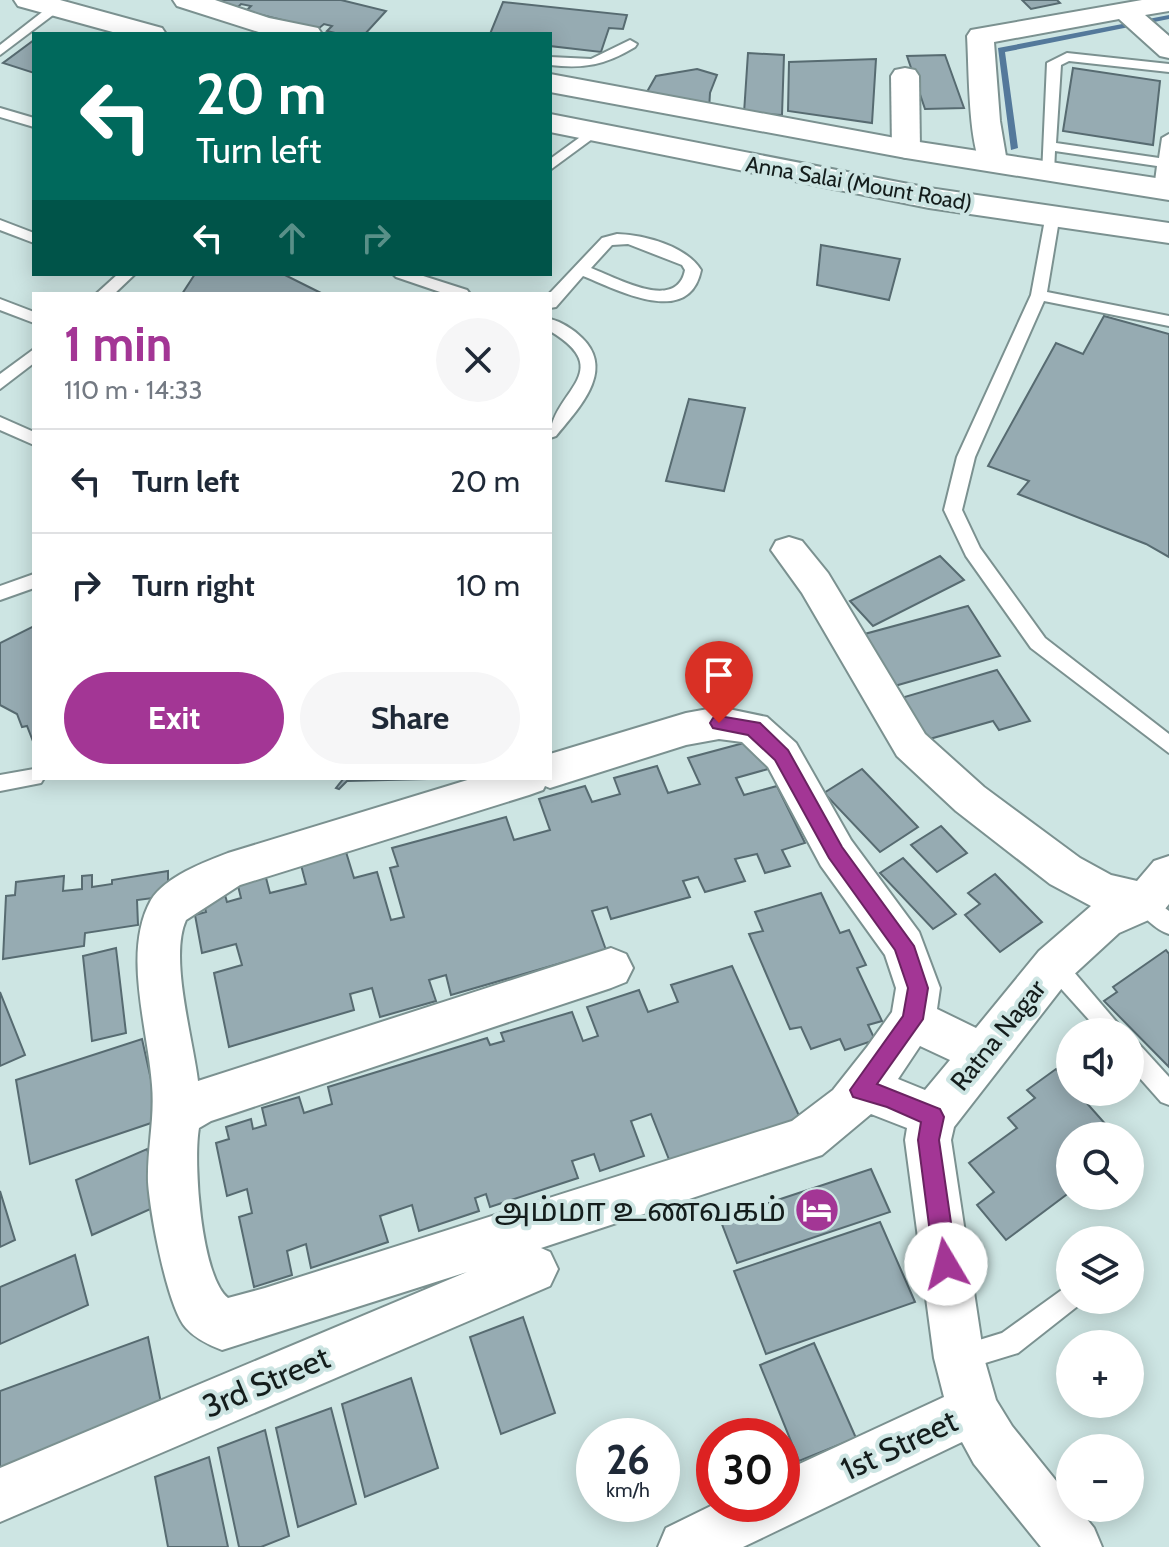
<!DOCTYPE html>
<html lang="en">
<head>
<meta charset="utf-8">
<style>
  body { margin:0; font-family:Cabin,"Noto Sans Tamil",sans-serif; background:#f6f6f7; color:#1f2937; height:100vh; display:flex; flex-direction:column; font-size:30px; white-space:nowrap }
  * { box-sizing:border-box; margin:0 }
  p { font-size:26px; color:#747a83 }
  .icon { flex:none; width:44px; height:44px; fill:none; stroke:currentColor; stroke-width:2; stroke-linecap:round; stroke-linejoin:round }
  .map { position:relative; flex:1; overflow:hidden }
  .side { position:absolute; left:32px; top:292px; width:520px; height:488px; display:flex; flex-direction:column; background:#fff; border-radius:0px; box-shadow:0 4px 20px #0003 }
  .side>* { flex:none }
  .top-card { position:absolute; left:32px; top:32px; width:520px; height:244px; border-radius:0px; box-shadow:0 4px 20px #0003; background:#00695c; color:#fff; overflow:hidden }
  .fabs { position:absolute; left:1056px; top:1018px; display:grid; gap:16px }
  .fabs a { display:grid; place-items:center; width:88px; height:88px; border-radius:50%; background:#fff; box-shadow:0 4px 20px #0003; font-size:40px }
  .speed { position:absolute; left:576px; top:1418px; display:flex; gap:16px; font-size:40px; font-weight:700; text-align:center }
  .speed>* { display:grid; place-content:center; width:104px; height:104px; border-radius:50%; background:#fff; box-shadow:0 4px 20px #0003; line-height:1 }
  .speed small { font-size:20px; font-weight:400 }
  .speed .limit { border:12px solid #d22; background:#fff; color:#111 }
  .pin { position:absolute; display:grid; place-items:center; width:68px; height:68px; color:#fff; margin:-82px -34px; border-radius:50% 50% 50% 0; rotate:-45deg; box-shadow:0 0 8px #0007 }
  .pin .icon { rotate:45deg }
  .me { position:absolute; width:88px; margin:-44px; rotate:352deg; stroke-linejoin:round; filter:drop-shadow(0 0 6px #0008) }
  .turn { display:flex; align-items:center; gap:28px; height:168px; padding:0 32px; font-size:36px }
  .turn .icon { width:104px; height:104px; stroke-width:2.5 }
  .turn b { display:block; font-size:56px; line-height:68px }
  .lanes { display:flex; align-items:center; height:76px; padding:0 32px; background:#0003; justify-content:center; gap:40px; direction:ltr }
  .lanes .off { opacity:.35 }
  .round { display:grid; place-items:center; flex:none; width:84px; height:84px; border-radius:42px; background:#f6f6f7 }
  .overview { display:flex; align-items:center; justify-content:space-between; height:136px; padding:0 32px }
  h1 { font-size:48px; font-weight:700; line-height:60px; color:#a33695 }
  .primary-button { display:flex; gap:16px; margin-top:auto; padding:16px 32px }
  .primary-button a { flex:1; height:92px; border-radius:48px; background:#a33695; color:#fff; font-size:32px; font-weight:700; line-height:92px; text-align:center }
  .primary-button a+a { background:#f6f6f7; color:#1f2937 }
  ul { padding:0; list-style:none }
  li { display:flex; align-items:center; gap:24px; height:104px; padding:0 32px; border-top:2px solid #e0e1e3 }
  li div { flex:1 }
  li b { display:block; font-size:30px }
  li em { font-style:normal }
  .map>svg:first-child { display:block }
</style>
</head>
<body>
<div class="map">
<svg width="1169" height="1547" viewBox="0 0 1169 1547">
  <rect width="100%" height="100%" fill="#cde5e3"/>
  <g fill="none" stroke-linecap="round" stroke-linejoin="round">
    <path fill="#54799b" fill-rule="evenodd" d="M1169 15V19L1005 52 1018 148 1011 150 998 48Z"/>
  </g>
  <g fill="#96abb2" stroke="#576b71" stroke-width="2">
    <path d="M202 0H341L386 11 365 34H339L327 31 332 26 324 24 318 29 246 11 251 6 241 4 236 9Z"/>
    <path d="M1022 0H1057L1060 3 1031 9Z"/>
    <path d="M503 2 627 15 623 29 609 28 601 52 550 46V34H490Z"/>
    <path d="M34 40V73L3 63Z"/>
    <path d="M748 53 784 55 782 115 744 113Z"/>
    <path d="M945 55 964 108 925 109 907 56Z"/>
    <path d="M876 59 872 123 788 111 789 62Z"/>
    <path d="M1073 68 1160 81 1153 145 1063 131Z"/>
    <path d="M697 69 717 75 710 93 709 110 644 97 656 76Z"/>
    <path d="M821 245 900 259 889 300 817 285Z"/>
    <path d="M195 274H283L323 294H182Z"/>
    <path d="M1104 316 1169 334V557L1146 544 1018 494 1029 481 988 466 1056 343 1083 354Z"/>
    <path d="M689 399 745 408 724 491 666 481Z"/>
    <path d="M940 556 964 580 873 626 850 601Z"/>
    <path d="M968 606 1000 656 891 687 861 635Z"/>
    <path d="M34 626V744L27 726 22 727 17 714 0 705V643Z"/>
    <path d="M997 670 1030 721 999 730 993 721 926 740 901 698Z"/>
    <path d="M755 740 768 769 736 778 744 795 777 786 805 843 782 850 790 866 765 873 757 854 735 859 745 881 705 892 698 877 683 881 690 897 611 919 607 907 592 911 606 950 451 995 446 975 429 980 436 1001 380 1017 372 988 350 994 354 1010 229 1047 214 973 242 965 236 944 202 953 195 915 206 912 203 900 225 895 227 902 241 898 237 882 265 874 270 893 306 884 301 865 346 852 354 878 377 872 391 920 404 917 390 868 398 866 392 848 506 817 514 840 550 830 539 799 585 786 592 802 620 794 614 778 657 766 668 793 700 784 688 758Z"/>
    <path d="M862 769 918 827 880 852 824 793Z"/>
    <path d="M344 778H469L347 781 339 789 336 788Z"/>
    <path d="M941 826 967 853 937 872 911 845Z"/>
    <path d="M903 858 956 914 933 929 880 873Z"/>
    <path d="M168 871V896L137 900 138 925 85 933 84 946 3 959 6 896 15 895 16 882 64 876 63 891 82 889V876L92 875V887L112 884V880Z"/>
    <path d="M995 874 1042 922 1000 952 965 915 980 904 968 893Z"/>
    <path d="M821 893 840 933 849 930 866 965 857 968 882 1021 868 1025 875 1040 845 1050 840 1039 811 1049 801 1027 790 1029 749 934 763 931 755 912Z"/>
    <path d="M116 948 126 1033 92 1041 83 956Z"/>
    <path d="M1166 950 1169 954V1067L1104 1001 1117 992 1113 987Z"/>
    <path d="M732 966 800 1118 670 1162 651 1114 631 1121 644 1156 600 1171 594 1154 572 1161 578 1178 490 1207 486 1194 475 1198 479 1211 419 1231 412 1205 380 1216 388 1242 311 1268 306 1244 287 1251 292 1275 254 1287 239 1217 252 1213 247 1189 227 1196 216 1143 229 1139 226 1127 251 1119 253 1129 266 1125 262 1108 299 1097 304 1113 332 1104 328 1087 487 1038 490 1045 504 1041 501 1033 572 1012 583 1041 598 1036 587 1007 639 990 648 1012 678 1002 671 985Z"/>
    <path d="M0 992 25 1055 0 1066Z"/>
    <path d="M142 1039 160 1120 30 1164 16 1080Z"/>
    <path d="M1056 1069 1070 1084V1092H1077L1116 1136H1070V1192L1006 1240 977 1205 994 1192 969 1163 1017 1128 1008 1118 1035 1098 1027 1090Z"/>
    <path d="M147 1149 164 1203 92 1235 76 1180Z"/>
    <path d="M871 1169 890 1212 737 1263 720 1219Z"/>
    <path d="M0 1191 15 1240 0 1247Z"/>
    <path d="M880 1222 915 1302 766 1354 734 1271Z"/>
    <path d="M75 1255 88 1305 0 1344V1287Z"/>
    <path d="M523 1317 555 1413 501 1434 470 1337Z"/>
    <path d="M148 1337 162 1408 0 1468V1391Z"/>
    <path d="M814 1343 856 1438 799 1461 760 1365Z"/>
    <path d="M411 1378 438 1468 365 1497 342 1404Z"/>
    <path d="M331 1408 356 1504 298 1527 276 1428Z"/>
    <path d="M265 1430 289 1536 261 1547H239L218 1448Z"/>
    <path d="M209 1457 228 1547H168L155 1477Z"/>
  </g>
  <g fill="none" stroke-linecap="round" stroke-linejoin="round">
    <g stroke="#7b9190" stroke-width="4">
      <g id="lane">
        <path d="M50 6 61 9 0 55V45Z"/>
        <path d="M630 40 637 44 635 47C605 65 584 69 550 65V57L591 59Z"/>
        <path d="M1067 53 1169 64V72L1069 61 1061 65 1056 143 1159 158 1162 138 1169 134V184L1166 192H1156L1154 189 1157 166 1055 151 1054 172 1047 176 1042 175 1047 63Z"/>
        <path d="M0 108 34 118V127L0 117Z"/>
        <path d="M594 127 599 128V134L550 170V159Z"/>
        <path d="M1053 209 1060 214 1047 292 1169 316V326L1044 301 975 457 962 510 980 548 1045 638 1169 734V753L1031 648 966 556 944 510 957 457 1031 295 1046 214Z"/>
        <path d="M0 220 34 233V243L0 230Z"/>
        <path d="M617 234C645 235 686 246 701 270 689 329 616 289 583 276L556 307 550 308 549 294 602 238ZM628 244 682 265 685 270C677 313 615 277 591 268L612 245Z"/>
        <path d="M118 274H135L114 294H96Z"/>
        <path d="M393 274H417L467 290 470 294H446L396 277Z"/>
        <path d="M0 299 34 312V323L0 310Z"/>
        <path d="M550 319C562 322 574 330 582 338 616 371 578 409 556 436L550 438C550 392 619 372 550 331Z"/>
        <path d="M34 349V363L0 389V374Z"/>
        <path d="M0 417 34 432V445L0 430Z"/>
        <path d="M34 574V588L0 600V586Z"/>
        <path d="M34 769V778H44L41 783 0 791V775Z"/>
        <path d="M1145 893 1169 911V934C1156 930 1140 915 1134 902L1138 895Z"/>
        <path d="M1054 955 1062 958 1125 1032H1100L1046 972 1043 965 1046 958Z"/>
        <path d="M1130 1039 1138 1043 1169 1077V1105L1161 1102 1130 1067Z"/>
        <path d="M1070 1284V1300H1081L1079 1305 1018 1353 959 1371 950 1367 946 1358 950 1349 1002 1333Z"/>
      </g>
    </g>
    <g stroke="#7b9190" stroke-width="4">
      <g id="street">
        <path d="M1142 0H1169V11L1145 15 1169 36V58L1160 56 1119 19 994 42 1000 121 1007 162 1003 168 993 171 983 168C968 146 969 66 967 36L971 30Z"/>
        <path d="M905 68 915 70 919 76 920 149 916 155 906 158 896 155 892 149 891 76 895 70Z"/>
        <path d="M789 537 802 541 828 573 925 734 984 787 1080 858 1111 875 1137 881 1154 861 1169 856V904L1160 915 1119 933 1069 979 954 1127 951 1140 984 1358 996 1400 1012 1426 1070 1498V1508H1078L1094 1528 1102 1547H1041L974 1464 962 1442 743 1547H658L666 1528 715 1504H782V1472L944 1397 934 1358 905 1140 907 1128 871 1114 822 1155 541 1248 550 1252 558 1269 550 1286 0 1522V1468L467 1272 222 1350C209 1345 196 1339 186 1328 167 1307 150 1212 148 1182 147 1148 155 1119 152 1085 148 1028 122 952 151 900 165 877 204 862 228 853L474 778H550V754L686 713 719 707 767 717 796 743 851 840 919 932 940 988 937 1009 976 1028 1039 951 1091 906 1050 884 956 811 897 756 802 593 771 550 776 541ZM719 739 742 742 768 767 821 866 885 955 896 988 892 1012 867 1047 833 1090 792 1121 265 1288 228 1298C201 1277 193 1162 199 1128L211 1121 611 988 626 982 633 968 626 954 611 948 198 1081C193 1039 169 957 186 920L240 885 529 795 543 790 545 786 550 788 686 745ZM920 1046 950 1060 925 1090 898 1079Z"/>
      </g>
    </g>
    <g stroke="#7b9190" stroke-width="4">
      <g id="primary">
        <path d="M14 0H60L162 28 166 34H120L18 6Z"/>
        <path d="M173 0H215L269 18 318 28 322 34H265L177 6Z"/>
        <path d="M550 74 906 140 1169 180V200L906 158 550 92Z"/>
        <path d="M550 114 929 188 1169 223V243L929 208 550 132Z"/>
      </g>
    </g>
    <use href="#lane" fill="#fff" fill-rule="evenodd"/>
    <use href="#street" fill="#fff" fill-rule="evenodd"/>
    <use href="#primary" fill="#fff" fill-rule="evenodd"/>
  </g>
  <path fill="#a33695" stroke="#6a2361" stroke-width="2" d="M719 716 760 723 788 750 842 847 914 946 928 988 923 1019 877 1084 940 1109 944 1117 939 1140 957 1264 953 1272 946 1276 938 1272 934 1264 918 1140 921 1122 887 1107 853 1097 850 1090 903 1016 908 988 895 950 829 858 775 760 748 735 713 728 710 723 713 718Z"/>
  <defs>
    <g id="hotel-disc" transform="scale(2.3)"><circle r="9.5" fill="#a33695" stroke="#cde5e3"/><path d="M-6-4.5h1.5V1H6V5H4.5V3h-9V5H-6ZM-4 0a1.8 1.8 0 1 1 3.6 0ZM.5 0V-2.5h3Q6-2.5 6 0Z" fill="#fff"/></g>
  </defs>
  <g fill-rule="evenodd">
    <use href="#hotel-disc" x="817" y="1210"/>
  </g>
  <g text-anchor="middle" stroke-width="8" stroke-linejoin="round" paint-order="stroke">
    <g font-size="22" fill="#141d1c" stroke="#cde5e3">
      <text transform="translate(859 183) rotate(10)" y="8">Anna Salai (Mount Road)</text>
    </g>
    <g font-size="26" fill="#141d1c" stroke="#cde5e3">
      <text transform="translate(998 1035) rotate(-51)" y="9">Ratna Nagar</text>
    </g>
    <g font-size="32" fill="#141d1c" stroke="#cde5e3" text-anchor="end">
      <text x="786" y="1221">அம்மா உணவகம்</text>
    </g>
    <g font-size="32" fill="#141d1c" stroke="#cde5e3">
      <text transform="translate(266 1382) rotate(-23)" y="11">3rd Street</text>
      <text transform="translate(899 1445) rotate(-25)" y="11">1st Street</text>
    </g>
  </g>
</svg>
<div class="fabs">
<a><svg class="icon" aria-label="sound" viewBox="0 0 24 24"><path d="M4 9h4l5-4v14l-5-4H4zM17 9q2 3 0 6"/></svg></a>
<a><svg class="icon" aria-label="search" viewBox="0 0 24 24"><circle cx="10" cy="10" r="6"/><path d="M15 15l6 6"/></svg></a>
<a><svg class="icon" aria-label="layers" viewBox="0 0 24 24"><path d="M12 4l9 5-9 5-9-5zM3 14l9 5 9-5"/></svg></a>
<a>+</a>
<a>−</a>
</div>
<div class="speed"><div>26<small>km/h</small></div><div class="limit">30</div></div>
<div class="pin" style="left:719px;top:723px;background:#d93025"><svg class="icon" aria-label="arrive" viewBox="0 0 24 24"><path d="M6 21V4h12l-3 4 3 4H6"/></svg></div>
<svg class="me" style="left:946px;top:1264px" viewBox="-20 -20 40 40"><circle r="19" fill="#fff"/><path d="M0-13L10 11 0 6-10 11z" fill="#a33695"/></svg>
<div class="top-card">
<div class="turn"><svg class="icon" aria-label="left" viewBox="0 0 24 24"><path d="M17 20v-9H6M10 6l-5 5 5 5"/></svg><div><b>20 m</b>Turn left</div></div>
<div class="lanes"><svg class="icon" aria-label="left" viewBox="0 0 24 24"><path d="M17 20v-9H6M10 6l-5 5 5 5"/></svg><svg class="icon off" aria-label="ahead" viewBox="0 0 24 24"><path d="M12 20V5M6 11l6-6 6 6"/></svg><svg class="icon off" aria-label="right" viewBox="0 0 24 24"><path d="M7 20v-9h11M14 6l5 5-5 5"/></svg></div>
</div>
<section class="side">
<div class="overview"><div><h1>1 min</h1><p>110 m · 14:33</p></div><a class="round"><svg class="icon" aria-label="close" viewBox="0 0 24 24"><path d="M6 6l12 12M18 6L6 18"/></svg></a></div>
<ul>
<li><svg class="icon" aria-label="left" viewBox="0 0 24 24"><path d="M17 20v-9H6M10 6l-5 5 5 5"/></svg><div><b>Turn left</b></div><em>20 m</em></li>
<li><svg class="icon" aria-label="right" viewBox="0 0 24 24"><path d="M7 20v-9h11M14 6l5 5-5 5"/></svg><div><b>Turn right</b></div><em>10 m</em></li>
</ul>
<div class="primary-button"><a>Exit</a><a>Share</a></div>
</section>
</div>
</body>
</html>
